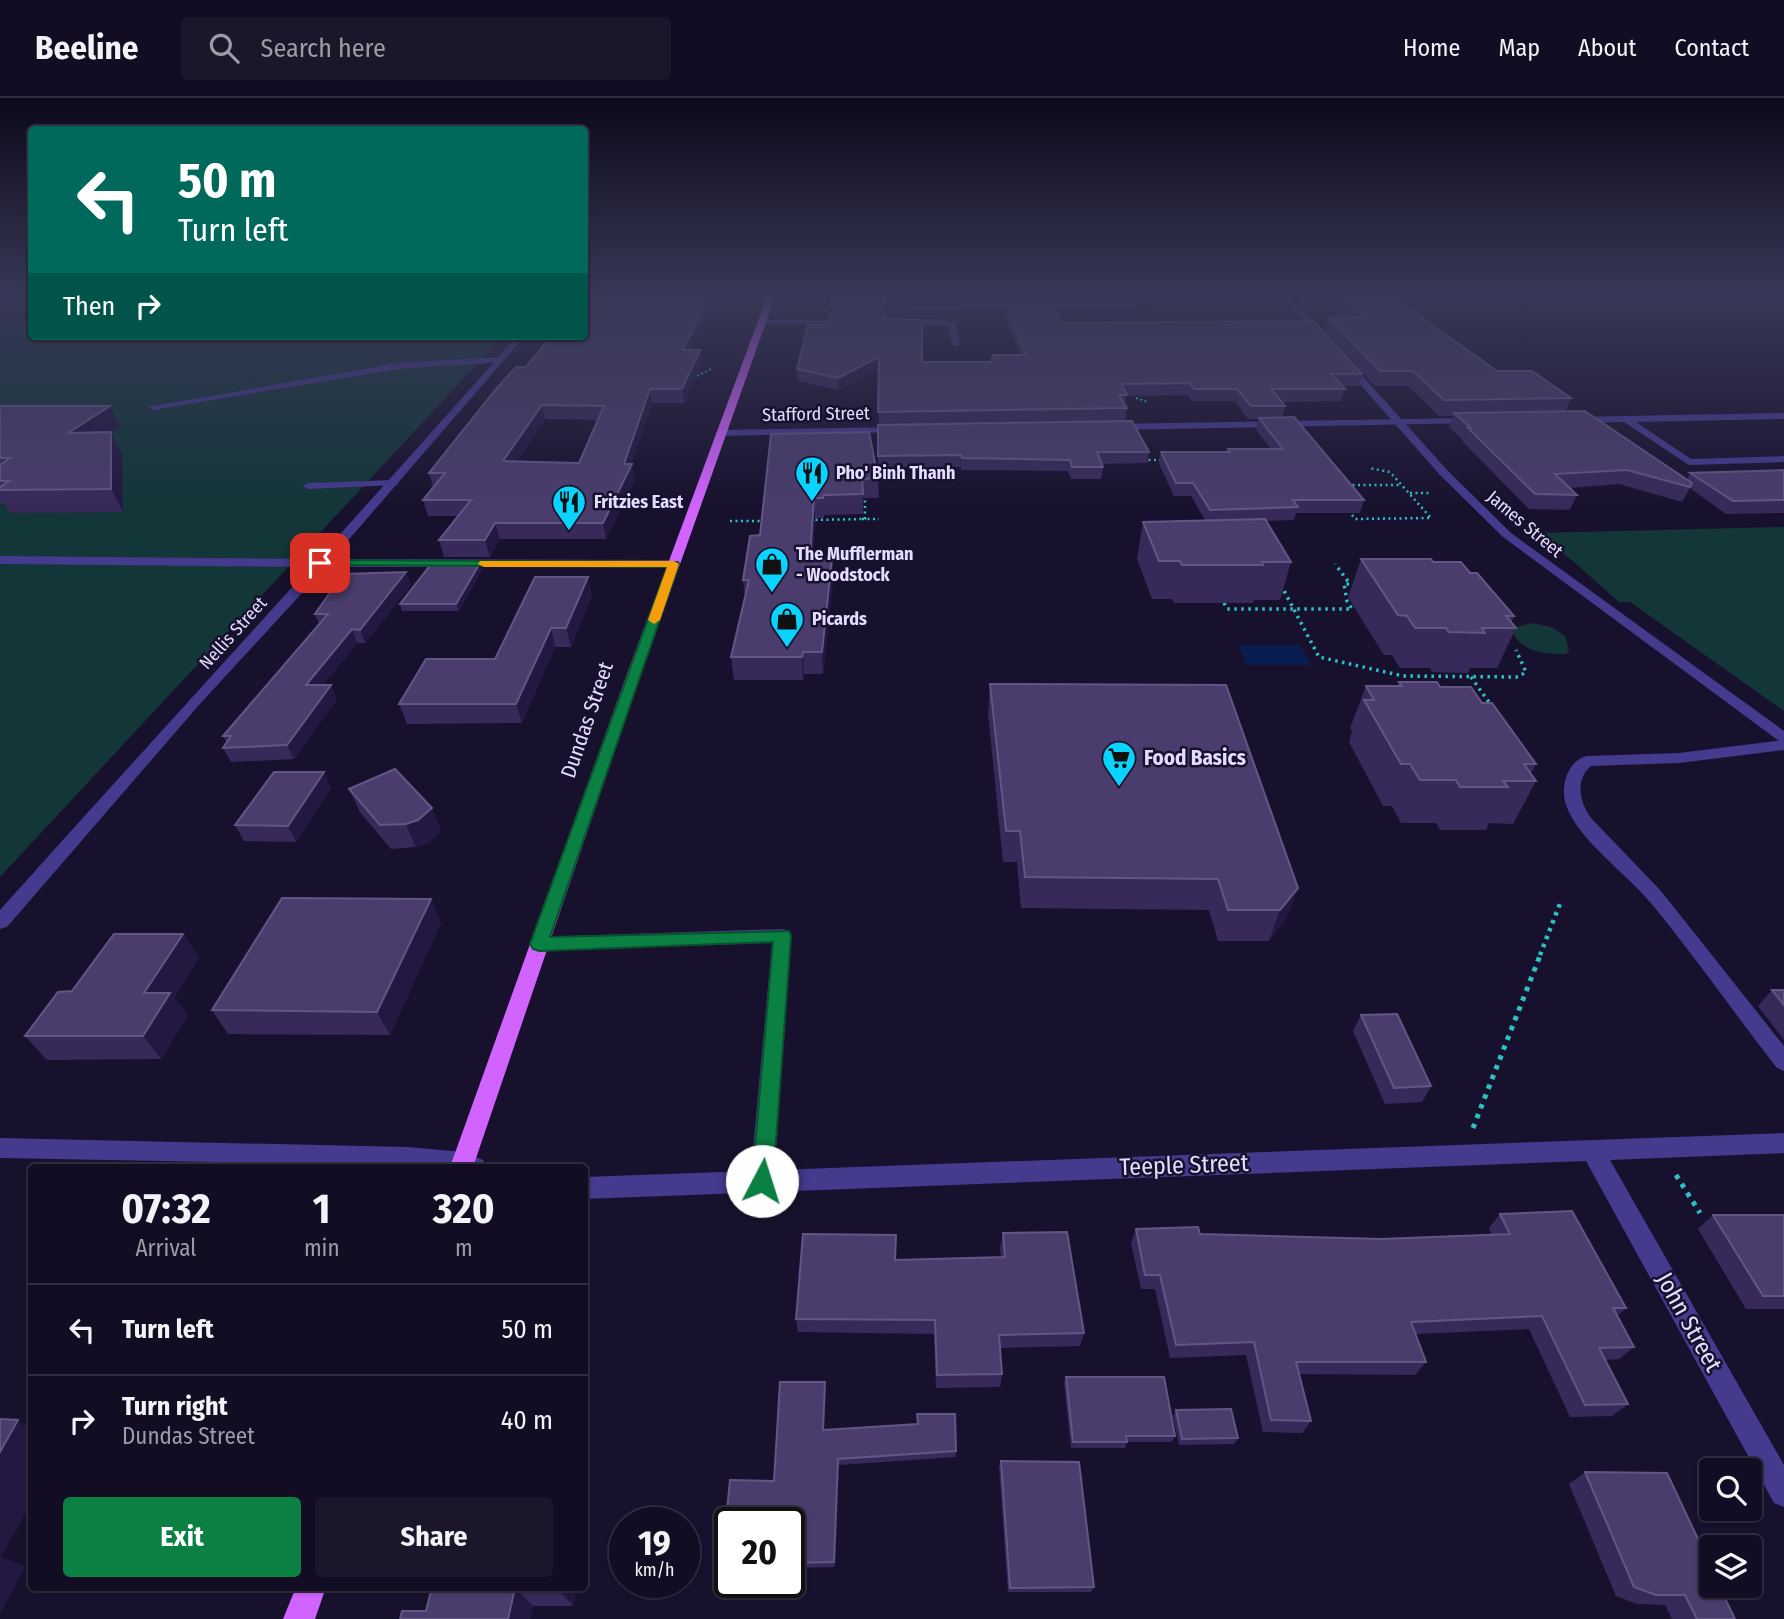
<!DOCTYPE html>
<html lang="en">
<head>
<meta charset="utf-8">
<style>
  body { margin:0; font-family:"Fira Sans Condensed",sans-serif; background:#1b162a; color:#f1f3f6; height:100vh; display:flex; flex-direction:column; font-size:26px; white-space:nowrap }
  * { box-sizing:border-box; margin:0 }
  p { font-size:23px; color:#9c9ca5 }
  .icon { flex:none; width:38px; height:38px; fill:none; stroke:currentColor; stroke-width:2; stroke-linecap:round; stroke-linejoin:round }
  .map { position:relative; flex:1; overflow:hidden }
  .panel { position:absolute; left:28px; top:1066px; width:560px; height:427px; display:flex; flex-direction:column; background:#120d22; border-radius:7px; box-shadow:0 2px 5px #0004,0 0 0 2px #312d40 }
  .panel>* { flex:none }
  .banner { position:absolute; left:28px; top:28px; width:560px; height:214px; border-radius:7px; box-shadow:0 2px 5px #0004,0 0 0 2px #312d40; background:#00695c; color:#fff; overflow:hidden }
  .fabs { position:absolute; left:1699px; top:1360px; display:grid; gap:14px }
  .fabs a { display:grid; place-items:center; width:63px; height:63px; border-radius:7px; background:#120d22; box-shadow:0 2px 5px #0004,0 0 0 2px #312d40; font-size:35px }
  .speed { position:absolute; left:609px; top:1409px; display:flex; gap:14px; font-size:35px; font-weight:700; text-align:center }
  .speed>* { display:grid; place-content:center; width:91px; height:91px; border-radius:50%; background:#120d22; box-shadow:0 2px 5px #0004,0 0 0 2px #312d40; line-height:1 }
  .speed small { font-size:18px; font-weight:400 }
  .speed .limit { border:4px solid #111; border-radius:10px; background:#fff; color:#111 }
  .pin { position:absolute; display:grid; place-items:center; width:60px; height:60px; color:#fff; margin:-30px; border-radius:14px; box-shadow:0 4px 10px #0006 }
  .me { position:absolute; width:77px; margin:-38px; rotate:5deg; stroke-linejoin:round; filter:drop-shadow(0 0 5px #0008) }
  .turn { display:flex; align-items:center; gap:24px; height:147px; padding:0 35px; font-size:32px }
  .turn .icon { width:91px; height:91px; stroke-width:2.5 }
  .turn b { display:block; font-size:49px; line-height:60px }
  .then { display:flex; align-items:center; height:66px; padding:0 35px; background:#0003; gap:14px; font-size:26px }
  .eta { display:flex; justify-content:space-evenly; align-items:center; height:119px; text-align:center }
  .eta b { font-size:42px; font-weight:700; line-height:49px }
  .action { display:flex; gap:14px; margin-top:auto; padding:14px 35px }
  .action a { flex:1; height:80px; border-radius:7px; background:#0b8043; color:#fff; font-size:28px; font-weight:700; line-height:80px; text-align:center }
  .action a+a { background:#1b162a; color:#f1f3f6 }
  ul { padding:0; list-style:none }
  li { display:flex; align-items:center; gap:21px; height:91px; padding:0 35px; border-top:2px solid #312d40 }
  li div { flex:1 }
  li b { display:block; font-size:26px }
  li em { font-style:normal }
  header { display:flex; align-items:center; gap:42px; box-sizing:border-box; height:98px; padding:0 35px; background:#120d22; border-bottom:2px solid #312d40 }
  header strong { font-size:33px }
  nav { display:flex; gap:38px; margin-inline-start:auto; font-size:24px }
  .search { width:490px; height:63px; background:#1b162a; display:flex; align-items:center; gap:18px; box-sizing:border-box; padding:0 24px; border-radius:7px; color:#9c9ca5; font-size:26px }
  .map>svg:first-child { display:block }
</style>
</head>
<body>
<header>
<strong>Beeline</strong>
<div class="search"><svg class="icon" aria-label="search" viewBox="0 0 24 24"><circle cx="10" cy="10" r="6"/><path d="M15 15l6 6"/></svg>Search here</div>
<nav><a>Home</a><a>Map</a><a>About</a><a>Contact</a></nav>
</header>
<div class="map">
<svg width="1784" height="1521" viewBox="0 0 1784 1521">
  <rect width="100%" height="100%" fill="#18112e"/>
  <g fill="#133638">
    <path d="M31 225 32 238H503L0 779V226Z"/>
    <path d="M1784 429V613L1630 504H1619L1574 464 1536 435Z"/>
    <path d="M1532 525 1551 529 1565 538 1569 552 1566 556C1546 556 1523 555 1513 535L1516 529Z"/>
  </g>
  <path fill="#091d4e" d="M1238 547H1300L1311 567H1247Z"/>
  <g fill="none" stroke-linecap="round" stroke-linejoin="round">
    <g stroke="#2cc2c4" stroke-width="2" stroke-dasharray="2 2.5" stroke-linecap="butt">
      <path d="M1338 217 1344 222"/>
      <path d="M693 280 713 270"/>
      <path d="M1136 300 1148 304"/>
    </g>
    <g stroke="#2cc2c4" stroke-width="2.5" stroke-dasharray="2 3.5" stroke-linecap="butt">
      <path d="M1143 362H1162"/>
      <path d="M1347 387H1401"/>
      <path d="M1410 395H1432"/>
      <path d="M1352 417 1355 421 1431 420 1390 374 1369 370"/>
      <path d="M862 421H879"/>
      <path d="M810 422 865 421V396"/>
      <path d="M730 423H767"/>
    </g>
    <g stroke="#2cc2c4" stroke-width="3.5" stroke-dasharray="2.5 4.5" stroke-linecap="butt">
      <path d="M1281 487 1319 559 1403 578 1518 579 1526 574 1516 552"/>
      <path d="M1224 505 1227 511H1352L1347 503 1344 486H1350L1335 466"/>
      <path d="M1471 579 1491 607"/>
    </g>
    <path stroke="#2cc2c4" stroke-width="4.5" stroke-dasharray="3.5 5" stroke-linecap="butt" d="M1540 857 1561 803"/>
    <g stroke="#2cc2c4" stroke-width="5" stroke-dasharray="4.5 6" stroke-linecap="butt">
      <path d="M1473 1030 1541 855"/>
      <path d="M1676 1077 1700 1115"/>
    </g>
    <g fill="#443a8e" fill-rule="evenodd">
      <path d="M686 197H771L775 199 771 201H689Z"/>
      <path d="M1289 201 1292 205 912 212 908 210 912 208Z"/>
      <path d="M900 221H937L955 224 960 246 956 248 952 246 948 228 897 225Z"/>
      <path d="M757 222H851L855 224 851 226H760Z"/>
      <path d="M500 259 503 264 398 271 153 312 148 309 398 265Z"/>
      <path d="M393 382 398 385 397 387 308 391 303 388 308 385Z"/>
      <path d="M0 458 320 461 326 465 320 469 0 466Z"/>
      <path d="M1784 642V652L1679 665 1591 668C1574 682 1580 706 1592 721L1661 793 1784 948V973L1777 970C1734 915 1694 857 1650 804 1626 775 1578 742 1566 707 1560 689 1567 663 1587 658L1679 655Z"/>
      <path d="M782 831 789 833 791 838 774 1083 770 1091 762 1094 754 1091 750 1083 772 845 539 853 532 851 529 846 532 841 539 839Z"/>
    </g>
    <g fill="#443a8e" fill-rule="evenodd">
      <path d="M517 238H525L332 461 674 462 680 466 678 469H326L199 607 7 829 0 831V812C173 619 346 432 517 238Z"/>
      <path d="M1784 315V321L1636 324 1691 361 1784 358V364L1689 367 1624 324 1574 325 1569 322 1574 319Z"/>
      <path d="M1473 320 1478 323 1476 325 1112 332 1107 329 1112 326Z"/>
      <path d="M902 329 907 332 905 334 720 338 715 335 720 332Z"/>
      <path d="M1784 1035V1055L1610 1062 1784 1367V1409L1774 1405 1586 1063 584 1101V1079Z"/>
      <path d="M0 1040 407 1049 463 1054 483 1062 487 1069 0 1060Z"/>
    </g>
    <g fill="#443a8e" fill-rule="evenodd">
      <path d="M1279 196H1286L1326 238V242H1320Z"/>
      <path d="M1344 264H1350L1448 373 1511 435 1784 633V645L1779 643 1503 439 1440 377 1344 268Z"/>
    </g>
    <g fill="#d164ff" fill-rule="evenodd">
      <path d="M768 196H776L641 576 473 1069H450L627 576Z"/>
      <path d="M296 1489H326L315 1521H283Z"/>
    </g>
  </g>
  <g fill="#372a5b" fill-rule="evenodd">
    <path d="M0 196H32V198H11Z"/>
    <path d="M584 196H711L712 206 690 252H700L702 265 684 305H652L631 366 635 381 606 441H500L490 459H444L439 442 458 418H428L423 402 433 389 429 375 526 269ZM545 321 598 322 579 365 517 363Z"/>
    <path d="M885 196V221L922 264H991L1020 257 1005 218 1006 207 1061 225 1362 276 1359 288H1342L1345 291 1341 303 1282 304 1285 308 1282 320 1364 402 1360 415H1296L1294 422 1266 423 1291 464 1280 502H1254L1253 505H1174L1172 501H1152L1137 461 1143 424 1205 422 1191 398H1174L1159 366 1161 354H1228V351H1271L1256 332 1259 321H1248L1235 303H1191L1188 297 1126 298 1125 307 1127 310 1125 323 1149 354 1147 365 1101 366 1103 369 1101 381H1071L1068 373 961 372V369H878L879 271 838 292 798 283 797 271 829 227 831 217V209Z"/>
    <path d="M1301 196H1530L1527 204 1402 205 1497 273 1571 300 1566 313 1687 382 1690 375 1784 372V415L1726 416 1690 390 1682 404 1619 386 1569 390 1577 397 1570 412 1529 411 1463 344V342L1449 329 1453 318H1439L1408 288H1375L1325 234 1329 220H1347L1332 206H1299Z"/>
    <path d="M0 308 120 329 111 335 122 356 123 414 10 415 5 406H0Z"/>
    <path d="M771 336 878 380 879 400H863V416L824 417V420H815L813 460H832L833 481 823 576H804L803 582H734L731 559 745 499 743 482 760 437Z"/>
    <path d="M1361 461 1433 464 1470 475 1514 518 1511 525 1516 530 1497 570H1470L1468 575 1432 574 1430 570H1400L1392 557H1384L1348 499Z"/>
    <path d="M480 465 482 472 459 513H402L400 506Z"/>
    <path d="M411 487 365 545H357L323 587 337 601 294 661 231 664 223 650 227 645 223 638 319 526 315 516Z"/>
    <path d="M592 497 571 549H555L522 625 407 626 399 606 495 561Z"/>
    <path d="M1399 584 1440 589 1482 605 1536 666 1531 675 1536 683 1513 726 1489 725 1486 732H1440L1436 725H1401L1392 708H1383L1349 644 1352 633 1350 630 1366 588H1397Z"/>
    <path d="M990 586 1298 790 1286 821 1269 843H1218L1209 812 1021 810 1017 764H1003L988 615Z"/>
    <path d="M324 674 331 690 296 744 244 743 235 727Z"/>
    <path d="M349 691 441 733 428 745 416 749 391 751 360 714Z"/>
    <path d="M441 825 390 937 228 936 212 912Z"/>
    <path d="M199 859 174 900 188 918 161 961 47 962 25 938 72 893Z"/>
    <path d="M1772 892H1784V942L1758 908Z"/>
    <path d="M1361 917 1431 988 1422 1004 1385 1006 1353 933Z"/>
    <path d="M1500 1116 1626 1210 1617 1218 1634 1249 1619 1261 1605 1262 1628 1306 1612 1318 1570 1319 1529 1231 1416 1236 1426 1264 1415 1277 1299 1276 1311 1323 1302 1335 1263 1334 1246 1257 1170 1260 1155 1191H1141L1131 1145 1136 1131 1200 1136 1381 1141 1492 1137 1489 1130Z"/>
    <path d="M1713 1117H1784V1211H1746L1698 1131Z"/>
    <path d="M1003 1135 1084 1235 1080 1248 1000 1250 1002 1276 1000 1289 936 1290 934 1236 798 1234 796 1221 895 1162 1001 1160 1000 1150Z"/>
    <path d="M1066 1279 1175 1338 1172 1344H1127L1125 1350H1071L1064 1285Z"/>
    <path d="M780 1284H825L824 1332 917 1326V1316H955L956 1359 839 1367 835 1469 789 1470V1424H730V1484H772L771 1500H721L719 1495 730 1382 774 1383Z"/>
    <path d="M1176 1312 1238 1340 1234 1346 1179 1347 1173 1318Z"/>
    <path d="M1001 1363 1094 1489 1091 1494H1008L999 1369Z"/>
    <path d="M1585 1374 1735 1521H1672L1665 1507 1637 1506 1616 1498 1569 1386Z"/>
    <path d="M432 1489H577L573 1508H533L530 1521H400L426 1513Z"/>
  </g>
  <g fill="#231842">
    <path d="M0 196H10L11 198 0 203Z"/>
    <path d="M710 196H711L712 206 684 265 683 252Z"/>
    <path d="M700 252 702 265 684 305 682 291Z"/>
    <path d="M879 259V271L838 292V280Z"/>
    <path d="M650 291 652 305 630 369 632 366 635 381 606 441 603 425Z"/>
    <path d="M542 307 545 321 507 378 503 363Z"/>
    <path d="M110 308 120 329 111 335 122 356 123 414 111 391 68 335Z"/>
    <path d="M814 400 815 420 811 481 810 460Z"/>
    <path d="M495 425 500 441 490 459 485 442Z"/>
    <path d="M832 460 833 481 823 576 822 554Z"/>
    <path d="M480 465 482 472 459 513 456 506Z"/>
    <path d="M406 474 411 487 365 545 360 532Z"/>
    <path d="M588 479 592 497 571 549 566 530Z"/>
    <path d="M551 530 555 549 522 625 516 606Z"/>
    <path d="M352 531 357 545 312 601 306 587Z"/>
    <path d="M803 554 804 576 803 582 802 559Z"/>
    <path d="M331 587 337 601 294 661 287 647Z"/>
    <path d="M324 674 331 690 296 744 288 728Z"/>
    <path d="M432 710 441 733 428 745 416 749 406 726Z"/>
    <path d="M1298 790 1286 821 1269 843 1280 812Z"/>
    <path d="M431 801 441 825 390 937 377 914Z"/>
    <path d="M183 836 199 859 174 900 188 918 161 961 143 938 144 895Z"/>
    <path d="M825 1284 826 1290 824 1338 823 1332Z"/>
    <path d="M18 1322 32 1330V1384L30 1387 32 1388V1404L1 1458 25 1469 0 1516V1354Z"/>
    <path d="M838 1361 839 1367 835 1469 834 1464Z"/>
    <path d="M770 1484H772L771 1500 769 1496Z"/>
    <path d="M558 1489H577L573 1508 557 1490Z"/>
    <path d="M515 1490 533 1508 530 1521H508Z"/>
  </g>
  <g fill="#4a3d6d" stroke="#625684" stroke-width="2" fill-rule="evenodd">
    <path d="M584 196H710L683 252H700L682 291H650L624 366H632L603 425H495L485 442H439L471 402H423L445 375H429L496 291 516 269H526L551 238H584ZM542 307 604 308 579 365 503 363Z"/>
    <path d="M833 196H885V208L831 209Z"/>
    <path d="M1339 196H1389L1497 273H1532L1571 300 1444 302 1413 273H1380L1329 220H1366Z"/>
    <path d="M1006 207H1052L1061 225 1313 223 1362 276H1331L1345 291H1271L1285 308H1251L1237 291H1194L1190 285 1121 286 1127 297H1119L1127 310 878 314 879 259 838 280 797 271 808 227H829L830 217H885V221L922 222V264H991L993 257H1026Z"/>
    <path d="M0 308H110L68 335 111 334V391L0 392V389L9 383H0V367L10 360H0Z"/>
    <path d="M1585 313 1692 385 1690 389 1627 372 1555 376 1577 397 1535 396 1468 330H1471L1454 315Z"/>
    <path d="M1294 319 1364 402H1293L1298 409 1210 412 1193 385H1176L1161 354H1230L1228 351H1283L1259 320Z"/>
    <path d="M1132 323 1149 354H1097L1103 369H1072L1070 362 962 360 961 357 878 358V327Z"/>
    <path d="M869 334 878 380 862 381 863 396 824 397 823 400H814L810 460H832L822 554H803L802 559H731L749 482H743L750 438 760 437 771 336Z"/>
    <path d="M1784 372V402L1733 403 1690 375Z"/>
    <path d="M1265 421 1291 464H1262L1263 467H1182L1180 463H1159L1143 424Z"/>
    <path d="M1361 461H1431L1433 464H1461L1470 475H1477L1514 518H1506L1516 530H1482L1485 535 1449 534 1446 530H1415L1407 518 1398 517Z"/>
    <path d="M432 465H480L456 506H400Z"/>
    <path d="M406 474 360 532 352 531 306 587H331L287 647 223 650 231 638H223L328 516H315L343 476Z"/>
    <path d="M535 479H588L566 530H551L516 606H399L426 561H495Z"/>
    <path d="M1399 584H1437L1440 589H1471L1482 605H1492L1536 666H1524L1536 683H1503L1508 689H1460L1456 682H1420L1410 666H1401L1364 602H1374L1366 588H1402Z"/>
    <path d="M990 586 1226 587 1298 790 1280 812H1228L1218 781 1025 779 1020 733H1006Z"/>
    <path d="M395 671 432 710 418 722 406 726 380 727 349 691Z"/>
    <path d="M274 674H324L288 728 235 727Z"/>
    <path d="M282 800 431 801 377 914 212 912Z"/>
    <path d="M114 836H183L144 895H170L143 938H25L58 894 72 893Z"/>
    <path d="M1772 892H1784V907Z"/>
    <path d="M1397 916 1431 988 1394 990 1361 917Z"/>
    <path d="M1572 1113 1626 1210H1613L1634 1249 1599 1250 1628 1306 1585 1307 1542 1218 1411 1224 1426 1264H1296L1311 1323 1271 1322 1254 1244 1176 1247 1160 1177H1145L1136 1131 1198 1129 1200 1136 1381 1141 1510 1136 1500 1116Z"/>
    <path d="M1713 1117H1784V1198H1763Z"/>
    <path d="M1067 1134 1084 1235 999 1237 1002 1276 937 1277 935 1222 796 1221 803 1136 896 1137 895 1162 1005 1159 1003 1135Z"/>
    <path d="M1066 1279H1164L1175 1338H1126L1127 1344H1073Z"/>
    <path d="M780 1284H825L823 1332 918 1326 917 1316H955L956 1353 838 1361 834 1464 789 1465V1424H730V1484H770L769 1496 719 1495 730 1382 774 1383Z"/>
    <path d="M1231 1311 1238 1340 1182 1341 1176 1312Z"/>
    <path d="M0 1321 18 1322 0 1354Z"/>
    <path d="M1001 1363 1079 1364 1094 1489 1010 1490Z"/>
    <path d="M1585 1374 1667 1375 1712 1471V1488H1719L1735 1521H1697L1685 1497H1656L1634 1489Z"/>
    <path d="M432 1489H558L515 1490 508 1521H400L402 1513H426Z"/>
  </g>
  <linearGradient id="sky" x2="0" y2="1"><stop stop-color="#0d0919"/><stop offset="0.48" stop-color="#373857"/><stop offset="1" stop-color="#373857" stop-opacity="0"/></linearGradient>
  <rect width="1784" height="409" fill="url(#sky)"/>
  <path fill="#0b8043" stroke="#07532c" stroke-width="2" d="M320 462 678 464 679 466 550 839 789 833 791 838 773 1083 770 1090 762 1093 755 1090 752 1083 773 844 539 853 533 851 530 846 667 469 316 467 314 465Z"/>
  <path fill="#f59e0b" d="M480 463H674L679 466 660 522 654 526 648 522 667 469H484L478 466Z"/>
  <defs>
    <g id="restaurant-pin" transform="scale(1.75)"><path d="M0 17L-7.5 6A9.5 9.5 0 1 1 7.5 6Z" fill="#09d4ff" stroke="#18112e"/><path d="M-5-6h1v4h1v-4h1v4h1v-4h1v5L-1.5 .5V6h-2V.5L-5-1ZM5-6V6H3V1.5H1.5Q1.5-4 5-6Z" fill="#111"/></g>
    <g id="shop-pin" transform="scale(1.75)"><path d="M0 17L-7.5 6A9.5 9.5 0 1 1 7.5 6Z" fill="#09d4ff" stroke="#18112e"/><path d="M-5-2.5h2.3a2.7 3.5 0 0 1 5.4 0H5L5.5 6h-11ZM-1.5-2.5h3a1.5 2.3 0 0 0-3 0Z" fill="#111"/></g>
    <g id="supermarket-pin" transform="scale(1.75)"><path d="M0 17L-7.5 6A9.5 9.5 0 1 1 7.5 6Z" fill="#09d4ff" stroke="#18112e"/><path d="M-6-5.5h2.5l.6 2H6L4.5 2H-2.5L-4.4-4H-6ZM-1.5 3.2a1.3 1.3 0 1 0 .1 0ZM3 3.2a1.3 1.3 0 1 0 .1 0Z" fill="#111"/></g>
  </defs>
  <g fill-rule="evenodd">
    <use href="#restaurant-pin" x="812" y="375"/>
    <use href="#restaurant-pin" x="569" y="404"/>
    <use href="#shop-pin" x="772" y="466"/>
    <use href="#shop-pin" x="787" y="521"/>
    <use href="#supermarket-pin" x="1119" y="660"/>
  </g>
  <g text-anchor="middle" stroke-width="5" stroke-linejoin="round" paint-order="stroke">
    <g font-size="18" fill="#e4ddff" stroke="#18112e">
      <text transform="translate(816 316) rotate(-1)" y="6">Stafford Street</text>
      <text transform="translate(1525 426) rotate(40)" y="6">James Street</text>
      <text transform="translate(233 535) rotate(-48)" y="6">Nellis Street</text>
    </g>
    <g font-size="18" font-weight="bold" fill="#e4ddff" stroke="#18112e" text-anchor="start">
      <text x="836" y="381">Pho' Binh Thanh</text>
      <text x="594" y="410">Fritzies East</text>
      <text x="796" y="462">The Mufflerman<tspan x="796" dy="21">- Woodstock</tspan></text>
      <text x="812" y="527">Picards</text>
    </g>
    <g font-size="21" fill="#e4ddff" stroke="#18112e">
      <text transform="translate(587 622) rotate(-71)" y="7">Dundas Street</text>
    </g>
    <g font-size="21" font-weight="bold" fill="#e4ddff" stroke="#18112e" text-anchor="start">
      <text x="1144" y="667">Food Basics</text>
    </g>
    <g font-size="24" fill="#e4ddff" stroke="#18112e">
      <text transform="translate(1184 1067) rotate(-2)" y="8">Teeple Street</text>
      <text transform="translate(1689 1224) rotate(61)" y="8">John Street</text>
    </g>
  </g>
</svg>
<div class="fabs">
<a><svg class="icon" aria-label="search" viewBox="0 0 24 24"><circle cx="10" cy="10" r="6"/><path d="M15 15l6 6"/></svg></a>
<a><svg class="icon" aria-label="layers" viewBox="0 0 24 24"><path d="M12 4l9 5-9 5-9-5zM3 14l9 5 9-5"/></svg></a>
</div>
<div class="speed"><div>19<small>km/h</small></div><div class="limit">20</div></div>
<div class="pin" style="left:320px;top:465px;background:#d93025"><svg class="icon" aria-label="arrive" viewBox="0 0 24 24"><path d="M6 21V4h12l-3 4 3 4H6"/></svg></div>
<svg class="me" style="left:762px;top:1083px" viewBox="-20 -20 40 40"><circle r="19" fill="#fff"/><path d="M0-13L10 11 0 6-10 11z" fill="#0b8043"/></svg>
<div class="banner">
<div class="turn"><svg class="icon" aria-label="left" viewBox="0 0 24 24"><path d="M17 20v-9H6M10 6l-5 5 5 5"/></svg><div><b>50 m</b>Turn left</div></div>
<div class="then">Then<svg class="icon" aria-label="right" viewBox="0 0 24 24"><path d="M7 20v-9h11M14 6l5 5-5 5"/></svg></div>
</div>
<section class="panel">
<div class="eta">
<div><b>07:32</b><p>Arrival</p></div>
<div><b>1</b><p>min</p></div>
<div><b>320</b><p>m</p></div>
</div>
<ul>
<li><svg class="icon" aria-label="left" viewBox="0 0 24 24"><path d="M17 20v-9H6M10 6l-5 5 5 5"/></svg><div><b>Turn left</b></div><em>50 m</em></li>
<li><svg class="icon" aria-label="right" viewBox="0 0 24 24"><path d="M7 20v-9h11M14 6l5 5-5 5"/></svg><div><b>Turn right</b><p>Dundas Street</p></div><em>40 m</em></li>
</ul>
<div class="action"><a>Exit</a><a>Share</a></div>
</section>
</div>
</body>
</html>
